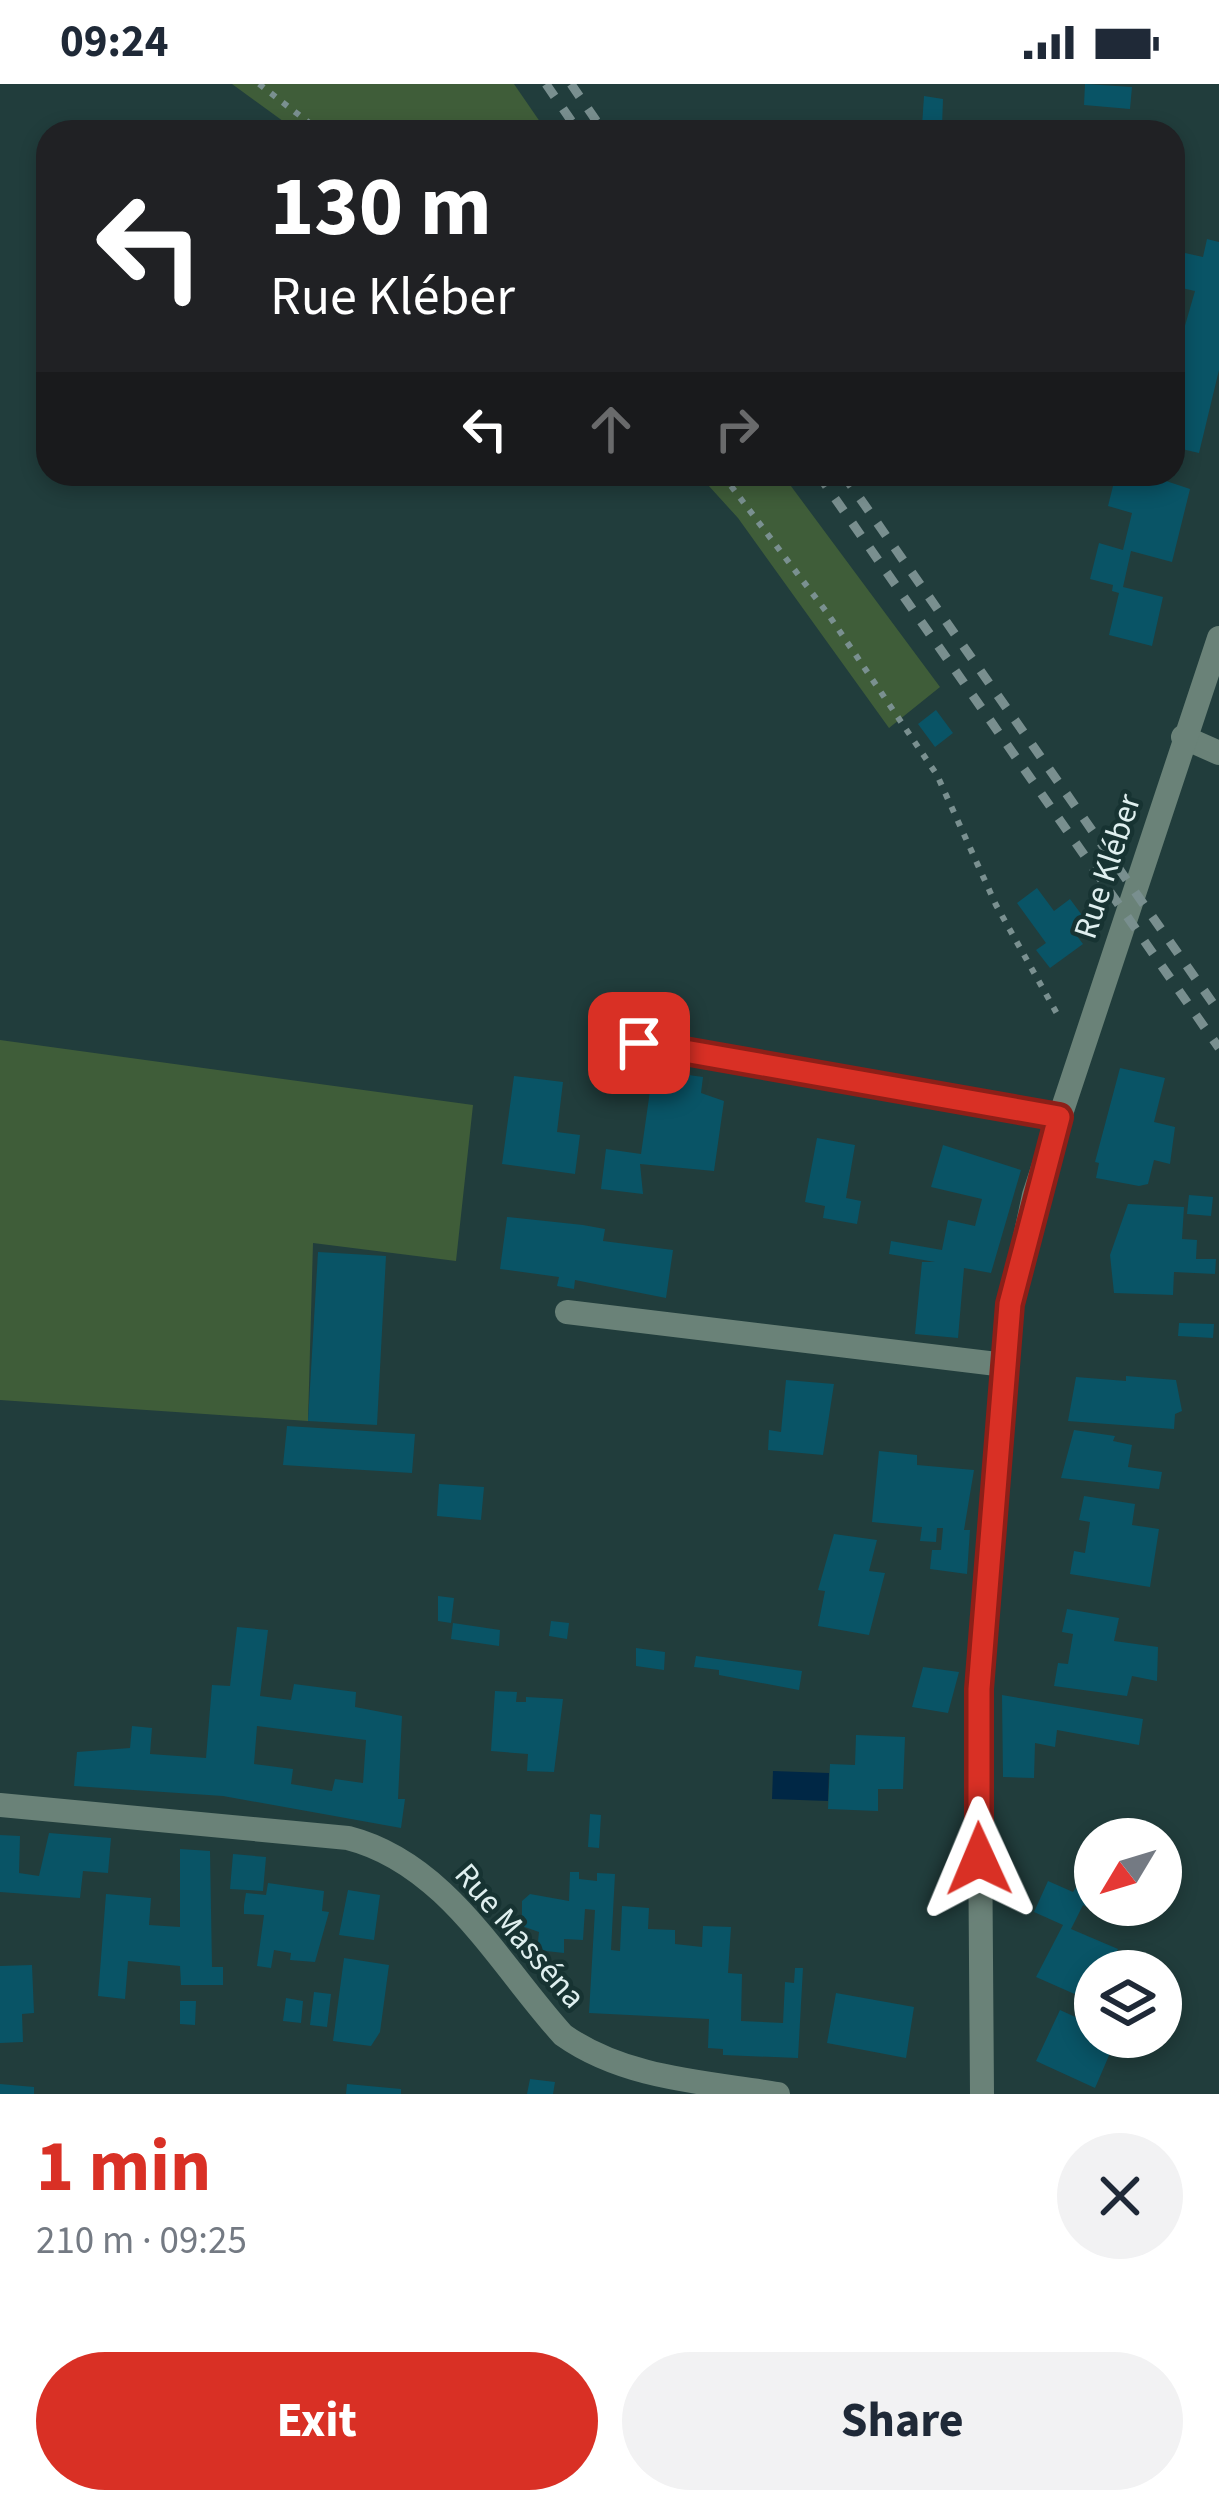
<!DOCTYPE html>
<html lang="en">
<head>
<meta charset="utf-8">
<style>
  body { margin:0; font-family:"Source Sans 3",sans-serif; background:#f2f2f3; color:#1f2937; height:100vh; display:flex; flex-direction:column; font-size:45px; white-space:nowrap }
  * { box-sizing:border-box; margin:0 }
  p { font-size:39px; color:#747a83 }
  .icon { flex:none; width:66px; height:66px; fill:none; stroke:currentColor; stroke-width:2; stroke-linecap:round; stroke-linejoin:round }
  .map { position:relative; height:2010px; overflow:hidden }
  .drawer { display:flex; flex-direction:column; background:#fff; flex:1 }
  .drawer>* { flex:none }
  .guide { position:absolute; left:36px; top:36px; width:1149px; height:366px; border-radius:36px; box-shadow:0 6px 18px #0003; background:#202124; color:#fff; overflow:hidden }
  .needle { width:78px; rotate:232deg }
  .controls { position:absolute; left:1074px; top:1734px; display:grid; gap:24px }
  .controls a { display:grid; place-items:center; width:108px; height:108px; border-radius:50%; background:#fff; box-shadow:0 6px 18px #0003; font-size:60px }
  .pin { position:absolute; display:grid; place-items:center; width:102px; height:102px; color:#fff; margin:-51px; border-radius:24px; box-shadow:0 6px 18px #0006 }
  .me { position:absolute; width:132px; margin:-66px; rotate:359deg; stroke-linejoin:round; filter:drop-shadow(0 0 9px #0008) }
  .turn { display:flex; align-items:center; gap:42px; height:252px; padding:0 36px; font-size:54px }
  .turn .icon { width:156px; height:156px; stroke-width:2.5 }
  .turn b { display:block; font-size:84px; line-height:102px }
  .lanes { display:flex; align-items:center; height:114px; padding:0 36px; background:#0003; justify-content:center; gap:60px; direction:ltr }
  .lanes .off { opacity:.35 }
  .round { display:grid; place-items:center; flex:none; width:126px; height:126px; border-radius:63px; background:#f2f2f3 }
  .head { display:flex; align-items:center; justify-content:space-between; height:204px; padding:0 36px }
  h1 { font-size:72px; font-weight:700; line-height:90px; color:#d93025 }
  .button { display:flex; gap:24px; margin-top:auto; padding:24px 36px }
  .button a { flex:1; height:138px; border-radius:72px; background:#d93025; color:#fff; font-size:48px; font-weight:700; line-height:138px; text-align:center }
  .button a+a { background:#f2f2f3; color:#1f2937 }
  .status { display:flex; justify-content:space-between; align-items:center; height:84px; padding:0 60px; background:#fff; direction:ltr }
  .status svg { height:33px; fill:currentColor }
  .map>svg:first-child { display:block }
</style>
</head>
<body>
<div class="status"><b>09:24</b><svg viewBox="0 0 49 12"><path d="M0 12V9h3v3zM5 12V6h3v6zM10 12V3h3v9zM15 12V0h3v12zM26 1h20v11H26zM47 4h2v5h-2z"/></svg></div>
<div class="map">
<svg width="1219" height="2010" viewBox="0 0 1219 2010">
  <rect width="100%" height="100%" fill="#213d3c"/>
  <g fill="#3f5d39">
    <path d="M232 0H514L547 48H298Z"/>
    <path d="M698 390H782L940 603 889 644 738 434Z"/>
    <path d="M0 956 473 1021 456 1177 313 1159 308 1337 0 1316Z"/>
  </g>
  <path fill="#002745" d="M773 1687 829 1689 828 1717 772 1715Z"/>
  <g fill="#095466" fill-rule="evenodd">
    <path d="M1085 0 1132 3 1130 25 1084 21Z"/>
    <path d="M924 12 943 15 942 43 922 42Z"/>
    <path d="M1207 155 1219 158V286L1199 369 1173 363V283L1195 207 1177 203 1185 169 1203 173Z"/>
    <path d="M1116 390H1145L1190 405 1172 478 1131 467 1123 503 1163 513 1152 562 1109 551 1119 509 1112 507 1113 501 1090 495 1099 459 1123 466 1132 429 1108 422Z"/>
    <path d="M936 626 953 649 935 663 918 640Z"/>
    <path d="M1037 804 1054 827 1070 815 1087 838 1074 848 1083 860 1050 884 1036 866 1046 859 1017 819Z"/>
    <path d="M1120 984 1165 994 1154 1038 1175 1043 1170 1080 1154 1076 1148 1100 1139 1102 1096 1094 1099 1079 1095 1078Z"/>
    <path d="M653 986 703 993 701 1009 724 1017 714 1087 640 1080 643 1110 601 1105 606 1065 641 1070Z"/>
    <path d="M514 992 563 998 557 1048 580 1051 575 1090 502 1080Z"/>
    <path d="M817 1054 855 1061 846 1114 861 1117 857 1140 823 1134 825 1122 805 1118Z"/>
    <path d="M943 1061 1021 1086 991 1189 964 1184 958 1254 915 1250 922 1178H935L889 1170 891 1157 942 1166 948 1136 975 1142 982 1115 931 1103Z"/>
    <path d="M1189 1111 1213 1113 1211 1132 1187 1130Z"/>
    <path d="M1128 1120 1184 1123 1182 1155 1197 1156 1196 1175H1216L1215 1190 1174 1188 1173 1211 1114 1209 1110 1171Z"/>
    <path d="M507 1133 583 1141 605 1145 603 1157 673 1166 666 1214 575 1196 574 1205 557 1202 559 1193 500 1185Z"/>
    <path d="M318 1168 386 1172 377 1341 308 1337Z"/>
    <path d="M1179 1239 1214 1240 1213 1254 1178 1252Z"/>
    <path d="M1126 1292 1176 1296 1182 1327 1175 1330 1174 1345 1068 1337 1076 1293 1126 1297Z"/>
    <path d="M786 1296 834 1300 823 1371 768 1366 769 1346 781 1348Z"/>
    <path d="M287 1342 415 1350 412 1389 283 1381Z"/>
    <path d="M1074 1346 1115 1352 1113 1357 1132 1361 1128 1383 1162 1388 1159 1405 1061 1394Z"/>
    <path d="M879 1367 917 1371V1381L974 1386 964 1446H970L967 1490 930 1485 932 1466H941L943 1444H937L936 1458 920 1457 922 1443 872 1438Z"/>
    <path d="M439 1400 484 1403 481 1436 437 1432Z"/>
    <path d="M1084 1412 1135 1420 1132 1441 1159 1445 1150 1503 1070 1490 1074 1467 1085 1469 1090 1438 1079 1436Z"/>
    <path d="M834 1450 877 1456 869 1487 885 1489 869 1551 818 1542 825 1507 818 1506Z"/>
    <path d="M438 1512 454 1514 451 1539 438 1537Z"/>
    <path d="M1067 1525 1119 1534 1114 1557 1158 1563 1157 1597 1132 1592 1127 1612 1054 1602 1058 1579 1068 1580 1073 1550 1062 1548Z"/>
    <path d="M551 1537 569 1539 567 1555 549 1552Z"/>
    <path d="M453 1539 500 1546 499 1562 451 1555Z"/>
    <path d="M237 1543 268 1546 260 1612 291 1616 294 1600 356 1608 355 1623 402 1632 398 1715H405L401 1744 223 1712 74 1702 77 1668 130 1664 132 1642 152 1644 150 1670 206 1674 212 1601 230 1602ZM257 1642 366 1656 363 1699 335 1695 332 1707 291 1700 293 1685 254 1680Z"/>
    <path d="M636 1564 665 1568 664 1586 636 1582Z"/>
    <path d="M696 1572 802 1587 799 1606 719 1591V1586L694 1583Z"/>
    <path d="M923 1583 959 1588 948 1629 912 1623Z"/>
    <path d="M495 1607 517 1608 516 1618H526V1613L563 1615 554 1688 527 1687 528 1670 491 1667Z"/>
    <path d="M1002 1611 1143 1635 1139 1661 1057 1646 1055 1663 1035 1659 1034 1694 1003 1693Z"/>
    <path d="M856 1651 905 1653 903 1705H878V1727L828 1725 830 1680 855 1681Z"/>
    <path d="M590 1730 601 1731 599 1764 588 1763Z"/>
    <path d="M49 1749 111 1754 108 1789 83 1787 80 1814 0 1808V1751L20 1752 19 1789 39 1792Z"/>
    <path d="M180 1765 210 1767 212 1883H223V1901H181L180 1882 128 1877 125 1915 98 1912 106 1810 151 1814 149 1841 180 1843Z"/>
    <path d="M233 1770 266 1773 263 1807 230 1805Z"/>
    <path d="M1090 1783 1095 1785V1821H1139L1130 1842 1083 1821 1071 1845 1118 1865 1108 1887H1095V1919L1036 1893 1063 1841 1034 1828 1048 1797 1073 1808Z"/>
    <path d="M570 1788H579V1795L597 1797V1789L615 1790 611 1866 620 1867 622 1822 649 1824 648 1845 675 1846V1860L702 1863 703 1842 731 1843 728 1889 742 1890 741 1937 783 1939 785 1898 794 1899 795 1884H803L798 1974 723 1971V1965L708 1964 709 1935 589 1929 595 1826 585 1825 583 1856 564 1855V1869L537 1866 539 1848 522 1842V1817L530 1810 569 1817Z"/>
    <path d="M268 1799 324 1807 322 1827 329 1828 315 1878 290 1876 291 1869 274 1866 271 1884 257 1882 264 1831 244 1830V1821L246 1809 266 1811Z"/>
    <path d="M348 1806 380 1811 374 1856 339 1851Z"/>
    <path d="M344 1874 389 1881 380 1948 371 1962 333 1957Z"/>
    <path d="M32 1881 34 1929 22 1930 23 1958 0 1959V1882Z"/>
    <path d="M314 1908 331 1910 327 1943 310 1941Z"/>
    <path d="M836 1909 914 1923 906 1974 827 1959Z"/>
    <path d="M286 1914 303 1917 301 1939 283 1937Z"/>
    <path d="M180 1917H196L195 1941 180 1940Z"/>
    <path d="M1060 1926 1095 1942V1953H1117L1095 2004 1036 1977Z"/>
    <path d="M530 1995 555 1998 553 2010H527Z"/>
    <path d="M0 2000 34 2003V2010H0Z"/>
    <path d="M347 2000 401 2005V2010H346Z"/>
  </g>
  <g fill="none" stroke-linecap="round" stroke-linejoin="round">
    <g stroke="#7a9090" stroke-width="6" stroke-dasharray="6 9" stroke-linecap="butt">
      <path d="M259 0 321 48"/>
      <path d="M722 390 828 530 937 691 996 821 1060 935"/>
    </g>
    <g stroke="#6a8278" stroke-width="24">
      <path d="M1183 653 1219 669"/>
      <path d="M639 959 1059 1033"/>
      <path d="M567 1228 1005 1281"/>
      <path d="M0 1721 348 1754C446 1779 498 1879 563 1951 625 1995 705 1998 778 2010"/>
      <path d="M982 2010 979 1605 1011 1220 1034 1111 1219 554"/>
    </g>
    <g stroke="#798f8f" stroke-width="9" stroke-dasharray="15 15" stroke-linecap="butt">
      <path d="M546 0 579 48"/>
      <path d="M571 0 604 48"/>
      <path d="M818 390 1219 964"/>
      <path d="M843 390 1219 928"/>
    </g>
  </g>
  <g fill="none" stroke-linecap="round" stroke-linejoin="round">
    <g stroke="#8d1f18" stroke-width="30">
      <path id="route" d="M639 959 1059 1033 1010 1220 979 1605V1775"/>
    </g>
    <use href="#route" stroke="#d93025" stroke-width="21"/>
  </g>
  <g text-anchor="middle" stroke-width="9" stroke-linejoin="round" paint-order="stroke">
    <g font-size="33" fill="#dfefef" stroke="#173332">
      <text transform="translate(1106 782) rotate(-72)" y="12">Rue Kléber</text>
      <text transform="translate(521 1851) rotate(49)" y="12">Rue Masséna</text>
    </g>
  </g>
</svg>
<div class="controls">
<a><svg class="needle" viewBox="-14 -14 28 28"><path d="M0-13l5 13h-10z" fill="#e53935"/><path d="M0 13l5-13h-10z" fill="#747a83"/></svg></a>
<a><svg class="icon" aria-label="layers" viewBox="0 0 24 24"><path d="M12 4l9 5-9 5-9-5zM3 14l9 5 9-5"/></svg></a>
</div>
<div class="pin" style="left:639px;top:959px;background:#d93025"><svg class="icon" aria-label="arrive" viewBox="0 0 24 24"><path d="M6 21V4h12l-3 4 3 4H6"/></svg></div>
<svg class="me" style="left:979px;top:1775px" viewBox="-20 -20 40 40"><path d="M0-17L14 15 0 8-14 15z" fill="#d93025" stroke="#fff" stroke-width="4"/></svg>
<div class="guide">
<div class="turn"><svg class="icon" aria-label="left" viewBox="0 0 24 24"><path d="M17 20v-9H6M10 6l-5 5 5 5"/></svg><div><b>130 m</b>Rue Kléber</div></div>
<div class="lanes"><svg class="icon" aria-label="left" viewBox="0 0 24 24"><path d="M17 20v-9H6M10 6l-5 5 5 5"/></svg><svg class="icon off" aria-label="ahead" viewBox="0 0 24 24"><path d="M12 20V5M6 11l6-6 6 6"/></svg><svg class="icon off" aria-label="right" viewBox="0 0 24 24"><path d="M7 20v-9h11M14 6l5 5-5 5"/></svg></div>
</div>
</div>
<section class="drawer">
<div class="head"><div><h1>1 min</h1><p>210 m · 09:25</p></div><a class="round"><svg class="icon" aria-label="close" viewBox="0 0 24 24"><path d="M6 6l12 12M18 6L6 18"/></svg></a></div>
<div class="button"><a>Exit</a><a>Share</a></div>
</section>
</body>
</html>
